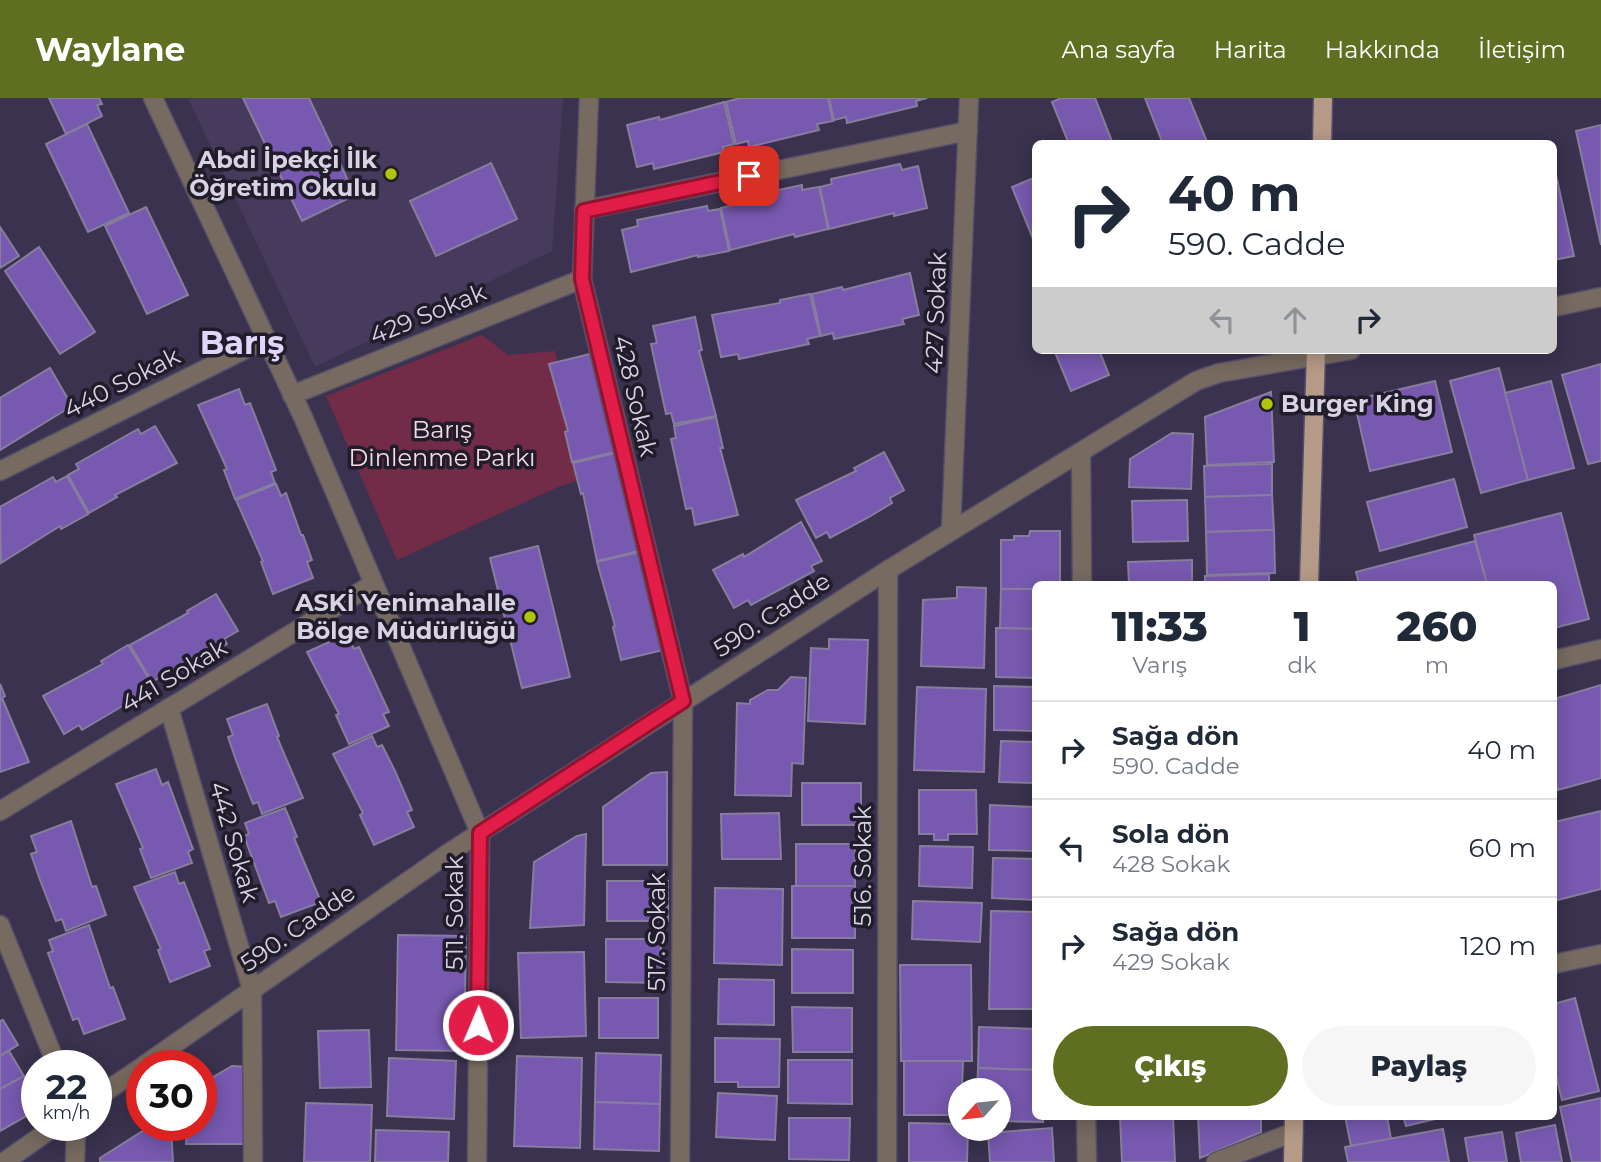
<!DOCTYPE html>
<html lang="tr">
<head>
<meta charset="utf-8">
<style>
  body { margin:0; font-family:Montserrat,sans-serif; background:#f6f6f7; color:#1f2937; height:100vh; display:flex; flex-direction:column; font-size:26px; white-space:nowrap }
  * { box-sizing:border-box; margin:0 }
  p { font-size:23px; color:#747a83 }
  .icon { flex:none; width:38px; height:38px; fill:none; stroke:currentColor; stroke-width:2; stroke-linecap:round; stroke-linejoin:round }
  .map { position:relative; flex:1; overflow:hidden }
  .sheet { position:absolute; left:1032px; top:483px; width:525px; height:539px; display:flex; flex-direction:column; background:#fff; border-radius:10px; box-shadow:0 4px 18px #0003 }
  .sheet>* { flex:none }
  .banner { position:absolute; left:1032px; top:42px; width:525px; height:214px; border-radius:10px; box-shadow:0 4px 18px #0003; background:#fff; color:#1f2937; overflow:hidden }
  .needle { width:46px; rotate:243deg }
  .controls { position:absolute; left:948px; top:980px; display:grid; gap:14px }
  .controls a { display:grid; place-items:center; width:63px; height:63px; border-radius:50%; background:#fff; box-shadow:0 4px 18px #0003; font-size:35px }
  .speed { position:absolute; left:21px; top:952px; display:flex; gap:14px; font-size:35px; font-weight:700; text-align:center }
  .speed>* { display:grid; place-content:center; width:91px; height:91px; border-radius:50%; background:#fff; box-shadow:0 4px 18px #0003; line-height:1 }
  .speed small { font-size:18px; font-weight:400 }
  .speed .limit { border:10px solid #d22; background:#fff; color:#111 }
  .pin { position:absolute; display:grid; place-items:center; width:60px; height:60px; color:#fff; margin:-30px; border-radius:14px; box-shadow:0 4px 10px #0006 }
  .me { position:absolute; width:77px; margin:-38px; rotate:1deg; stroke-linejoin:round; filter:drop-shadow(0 0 5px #0008) }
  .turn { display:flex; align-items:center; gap:24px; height:147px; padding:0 21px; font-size:32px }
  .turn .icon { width:91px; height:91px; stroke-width:2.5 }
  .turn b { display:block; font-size:49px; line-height:60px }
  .lanes { display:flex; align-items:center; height:66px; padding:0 21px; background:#0003; justify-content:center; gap:35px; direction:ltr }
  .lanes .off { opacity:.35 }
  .eta { display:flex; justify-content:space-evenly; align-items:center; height:119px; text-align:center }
  .eta b { font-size:42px; font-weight:800; line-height:49px }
  .action { display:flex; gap:14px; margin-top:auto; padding:14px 21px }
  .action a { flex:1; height:80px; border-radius:42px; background:#5f6f22; color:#fff; font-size:28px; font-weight:800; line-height:80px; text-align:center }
  .action a+a { background:#f6f6f7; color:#1f2937 }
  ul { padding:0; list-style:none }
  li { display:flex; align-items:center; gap:21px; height:98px; padding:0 21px; border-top:2px solid #e0e1e3 }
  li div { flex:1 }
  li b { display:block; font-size:26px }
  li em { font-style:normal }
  header { display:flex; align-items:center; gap:42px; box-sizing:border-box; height:98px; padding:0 35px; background:#5f6f22; color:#fff }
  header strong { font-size:33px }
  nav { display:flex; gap:38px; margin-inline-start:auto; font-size:24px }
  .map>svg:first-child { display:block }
</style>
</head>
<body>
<header>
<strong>Waylane</strong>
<nav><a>Ana sayfa</a><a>Harita</a><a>Hakkında</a><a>İletişim</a></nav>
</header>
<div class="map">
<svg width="1601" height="1064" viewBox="0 0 1601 1064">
  <rect width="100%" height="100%" fill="#3a324e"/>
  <path fill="#463b5d" d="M188 0H563L552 153 315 269Z"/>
  <path fill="#732c48" d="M482 237 508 257 555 253 585 380 558 389 397 462 326 298Z"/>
  <g fill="#7759af" stroke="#877d9e" stroke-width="2">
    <path d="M49 0H99L102 6 97 7 102 18 66 36Z"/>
    <path d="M243 0H309L355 97 302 123Z"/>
    <path d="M740 0H828L833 23 817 26 819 32 749 49 748 43 736 46 726 4Z"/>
    <path d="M829 0H927L916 3 917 8 847 25 846 19 834 22Z"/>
    <path d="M1061 0H1095L1113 46H1069L1052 4Z"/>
    <path d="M1145 0H1189L1208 46H1163Z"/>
    <path d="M724 4 734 46 723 49 724 54 654 71 653 65 637 69 627 27 659 19 660 22Z"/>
    <path d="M87 26 129 115 88 134 46 46Z"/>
    <path d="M1601 27V147L1576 33Z"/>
    <path d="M491 65 517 121 436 158 410 103Z"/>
    <path d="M900 66 902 72 918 68 927 110 894 118V115L829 131 820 89 832 86 831 81Z"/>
    <path d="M1554 68 1574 158 1554 162Z"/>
    <path d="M1036 79V148L1012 89Z"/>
    <path d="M802 87V92L819 89 828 131 795 139 794 136 730 152 721 110 733 107 732 102Z"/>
    <path d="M707 108 708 113 720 111 729 153 698 159V157L631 174 622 132 638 128 637 122Z"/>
    <path d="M146 109 188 197 147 216 105 128Z"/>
    <path d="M0 129 19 158 0 170Z"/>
    <path d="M39 149 95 234 60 256 5 173Z"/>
    <path d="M910 175 919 217 902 221 904 226 863 235 834 241 833 235 821 238 812 196 842 189 843 192Z"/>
    <path d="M810 196 820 238 807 241 809 246 739 261 738 256 721 259 712 217 780 205V202Z"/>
    <path d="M695 219 702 252 699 253 716 318 674 326 671 315 666 316 651 246 657 245 653 228Z"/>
    <path d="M1054 252H1099L1109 277 1071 293Z"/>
    <path d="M590 256 594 272 600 271 617 341 611 342 615 354 572 364 565 334 568 333 549 266Z"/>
    <path d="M1601 266V363L1588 366 1562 277Z"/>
    <path d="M50 270 72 308 0 352V300Z"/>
    <path d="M1499 270 1528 382 1481 395 1450 283Z"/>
    <path d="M1435 283 1452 354 1370 373 1354 302Z"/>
    <path d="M1551 283 1574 370 1528 382 1505 295Z"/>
    <path d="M239 291 245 307 250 305 276 372 271 374 275 385 235 401 224 372 227 371 198 307Z"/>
    <path d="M1271 294 1274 364 1207 367 1205 319Z"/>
    <path d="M716 319 723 350H720L738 417 695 427 692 410 686 411 671 341 676 340 674 328Z"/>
    <path d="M155 328 177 365 115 397 117 399 89 415 68 377 79 371 76 366 138 331 141 336Z"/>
    <path d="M1172 335 1193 336 1191 391 1129 389 1130 361Z"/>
    <path d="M884 354 904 392 890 400 892 405 869 419 830 440 827 434 816 440 796 402 856 373 854 370Z"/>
    <path d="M615 355 639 453 597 463 583 395 581 396 573 365Z"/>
    <path d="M1272 366V397L1205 399 1204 368Z"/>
    <path d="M67 378 88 416 61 431 60 428 1 465 0 409 53 379 56 384Z"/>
    <path d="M1454 381 1467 429 1380 453 1367 404Z"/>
    <path d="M276 386 281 398 286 395 301 437H303L312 462 307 464 313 480 273 496 261 464 263 463 236 402Z"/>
    <path d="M1272 397 1274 432 1206 434 1205 399Z"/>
    <path d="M1187 402 1188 443 1133 444 1132 403Z"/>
    <path d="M1561 415 1589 521 1554 530V486H1487L1474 437Z"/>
    <path d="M801 424 822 463 811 468 814 473 751 507 748 502 734 510 713 472 743 456 744 459Z"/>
    <path d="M1274 432 1275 475 1207 477 1206 434Z"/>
    <path d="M1030 433H1060V486H1036V491H1001V442H1014V438H1029Z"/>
    <path d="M1475 443 1487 486H1359L1356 474Z"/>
    <path d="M538 448 570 579 522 590 490 460Z"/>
    <path d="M639 454 663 552 621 562 613 529 615 528 597 464Z"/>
    <path d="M1192 462V486H1129L1128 464Z"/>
    <path d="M1269 476V486H1205V478Z"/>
    <path d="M957 489 986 490 984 570 921 568 923 502 957 500Z"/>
    <path d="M1001 491H1036V531L1000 530Z"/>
    <path d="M216 496 238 533 224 541 227 546 190 568 165 583 162 578 152 584 130 547 188 515 187 513Z"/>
    <path d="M996 530 1036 531V580L996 579Z"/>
    <path d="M347 536 354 551 359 549 389 614 383 616 389 628 349 646 336 617 339 616 307 554Z"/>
    <path d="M829 541 868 542 865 626 808 623 811 550 829 551Z"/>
    <path d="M128 547 151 584 140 591 143 596 82 632 79 627 64 636 43 598 103 566 101 563Z"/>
    <path d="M791 579 806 580 803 666 792 665 791 698 735 697 737 605 750 606V602L768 592H778Z"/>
    <path d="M0 586 5 598 2 600 29 664 0 674Z"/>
    <path d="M1601 587V680L1558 692 1554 678V601Z"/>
    <path d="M994 588 1036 589V633L994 632Z"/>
    <path d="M917 589 986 591 984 674 914 672Z"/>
    <path d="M267 606 279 638 277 639 303 700 262 716 258 704 253 706 237 665 228 639 233 637 227 621Z"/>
    <path d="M372 638 377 649 382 647 395 673 412 712 407 714 414 729 374 747 360 717 363 715 333 656Z"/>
    <path d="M1001 643 1036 644V685L999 684Z"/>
    <path d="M156 671 162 687 168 684 193 751 188 754 192 765 151 780 140 751 143 750 116 686Z"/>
    <path d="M667 674V767H603V709L651 675Z"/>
    <rect x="802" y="685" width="59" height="42"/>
    <path d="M919 692H976L977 736H948V742H934V736H919Z"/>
    <path d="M990 707 1036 709V753L989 752Z"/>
    <path d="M285 710 297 739 294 740 321 804 281 819 275 803 269 805 244 738 249 736 245 725Z"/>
    <path d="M1601 713V791L1554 803V724Z"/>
    <path d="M779 715 781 761H722L721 716Z"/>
    <path d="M71 723 92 789 96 788 106 817 66 833 62 821 56 823 40 782 31 756 37 754 31 738Z"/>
    <path d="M586 736 584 827 530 830 534 764 577 738Z"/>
    <rect x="796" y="746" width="59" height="42"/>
    <path d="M920 748 973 749 972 790 919 788Z"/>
    <path d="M993 760 1036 761V802L992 800Z"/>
    <path d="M175 774 179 786 184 784 200 825 210 851 204 853 210 868 170 884 158 852 161 851 134 789Z"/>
    <rect x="607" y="783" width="61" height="40"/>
    <rect x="792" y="788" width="63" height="52"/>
    <path d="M715 790 783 791 782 867 714 865Z"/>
    <path d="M913 803 982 805 980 844 912 841Z"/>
    <path d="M991 813 1036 814V911H989Z"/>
    <path d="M89 827 110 890 113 889 125 921 84 936 78 920 73 922 48 855 53 853 49 842Z"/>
    <path d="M398 837 466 838 464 953 396 952Z"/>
    <path d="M606 841H661V885L606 884Z"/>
    <path d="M792 851 853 852V895H792Z"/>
    <path d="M584 854 586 938 521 940 518 855Z"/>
    <path d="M900 867H971L972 963H901Z"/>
    <path d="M719 881 774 882V927L718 926Z"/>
    <rect x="599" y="900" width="59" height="40"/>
    <path d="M1575 900 1599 993 1562 1002 1554 970V906Z"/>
    <path d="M792 909 852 910V954H793Z"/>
    <path d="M3 922 18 947 0 958V923Z"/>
    <path d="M979 929 1036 931V972L978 970Z"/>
    <path d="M369 932 371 989 320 990 318 933Z"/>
    <path d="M715 940 780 941 779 989H738V984H715Z"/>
    <path d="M9 953 24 978 0 991V958Z"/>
    <path d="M596 955 661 957 660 1006 595 1004Z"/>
    <path d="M517 958 582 960 580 1050 514 1048Z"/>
    <path d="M389 960 456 963 454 1021 387 1018Z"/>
    <path d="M788 962H852V1006L788 1005Z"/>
    <path d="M904 963H963L961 1017H904Z"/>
    <path d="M232 968 250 969 247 1046H186L187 1027H201V986Z"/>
    <path d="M978 970 1036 972V1018H1043V1024L999 1023V992H977Z"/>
    <path d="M24 978 37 1001V1012L0 1033V991Z"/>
    <path d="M718 995 777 998 775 1042 716 1039Z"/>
    <path d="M1601 1000V1064H1572L1560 1009Z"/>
    <path d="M595 1004 660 1006 659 1053 594 1051Z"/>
    <path d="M306 1005 372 1007 370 1064H304Z"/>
    <path d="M1120 1018H1173L1175 1064H1122Z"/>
    <path d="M1198 1018H1261V1034L1200 1060Z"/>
    <path d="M1345 1018H1387L1391 1041 1351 1048Z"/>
    <path d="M1403 1018H1448L1406 1028Z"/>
    <path d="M789 1020H850L849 1062 789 1061Z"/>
    <path d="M909 1025 961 1026V1031H968L967 1064H909Z"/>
    <path d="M1555 1027 1562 1064H1521L1516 1035Z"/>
    <path d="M171 1028 173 1064H100V1060L149 1029Z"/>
    <path d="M1052 1030 1054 1064H990L988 1035Z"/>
    <path d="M1443 1031 1449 1064H1348L1345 1049Z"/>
    <path d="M376 1032 449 1034 448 1064H375Z"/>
    <path d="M1502 1034 1507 1064H1469L1465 1040Z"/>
  </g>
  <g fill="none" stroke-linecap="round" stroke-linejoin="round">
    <g stroke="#564f69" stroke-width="21">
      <g id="minor">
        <path d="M153 0 303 319 480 735 477 1064"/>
        <path d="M589 0 582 181 683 603 680 1064"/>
        <path d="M584 112 968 33"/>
        <path d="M1554 209 1601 199"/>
        <path d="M292 297 582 181"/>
        <path d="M1081 354 1082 486"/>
        <path d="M0 373 266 241"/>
        <path d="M951 432 969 0"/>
        <path d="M1554 562 1601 551"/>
        <path d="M169 610 252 892 253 1064"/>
        <path d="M0 713 373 486"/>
        <path d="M0 827 57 968"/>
        <path d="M1554 866 1601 856"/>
        <path d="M143 968 450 754 888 472 1196 283 1219 275 1351 252"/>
        <path d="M96 1000 142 969"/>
        <path d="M1086 1018 1087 1064"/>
        <path d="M4 1064 57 1027"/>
        <path d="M75 1064 76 1027"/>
        <path d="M887 1064 888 472"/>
        <path d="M1216 1064 1294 1034"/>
      </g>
    </g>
    <g stroke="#564f69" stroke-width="21">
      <g id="major">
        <path d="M1322 46 1323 0"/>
        <path d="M1309 486 1316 252"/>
        <path d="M1293 1064 1294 1018"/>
      </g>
    </g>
    <use href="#minor" stroke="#776a60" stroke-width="18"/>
    <use href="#major" stroke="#b59a87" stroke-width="18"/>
  </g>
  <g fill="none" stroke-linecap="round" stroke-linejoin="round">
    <g stroke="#92132f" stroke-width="18">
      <path id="route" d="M478 927 480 735 683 603 582 181 584 113 749 78"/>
    </g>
    <use href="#route" stroke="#e11d48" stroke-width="12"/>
  </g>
  <g fill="#aec509" stroke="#201c29" stroke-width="2.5">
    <circle cx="391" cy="76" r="7"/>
    <circle cx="1267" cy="306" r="7"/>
    <circle cx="530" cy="519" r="7"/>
  </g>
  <g text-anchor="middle" stroke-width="7" stroke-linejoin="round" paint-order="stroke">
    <g font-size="24" font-weight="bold" fill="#d7d2e4" stroke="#201c29" text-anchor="end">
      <text x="377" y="70">Abdi İpekçi İlk<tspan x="377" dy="28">Öğretim Okulu</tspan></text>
      <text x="1281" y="314" text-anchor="start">Burger King</text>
      <text x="516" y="513">ASKİ Yenimahalle<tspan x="516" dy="28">Bölge Müdürlüğü</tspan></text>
    </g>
    <g font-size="24" fill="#d7d2e4" stroke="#201c29">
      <text transform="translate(936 215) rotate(-88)" y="8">427 Sokak</text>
      <text transform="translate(428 216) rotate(-22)" y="8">429 Sokak</text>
      <text transform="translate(122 285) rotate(-27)" y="8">440 Sokak</text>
      <text transform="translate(635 298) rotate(77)" y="8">428 Sokak</text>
      <text transform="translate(772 517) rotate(-33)" y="8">590. Cadde</text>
      <text transform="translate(174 578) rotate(-31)" y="8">441 Sokak</text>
      <text transform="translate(234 744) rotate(74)" y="8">442 Sokak</text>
      <text transform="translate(863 768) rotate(-90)" y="8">516. Sokak</text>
      <text transform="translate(455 815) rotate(-90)" y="8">511. Sokak</text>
      <text transform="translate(298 830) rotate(-35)" y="8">590. Cadde</text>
      <text transform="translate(657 834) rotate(-90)" y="8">517. Sokak</text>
    </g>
    <g font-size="24" fill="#f5dae2" stroke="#201c29">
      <text x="442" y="340">Barış<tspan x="442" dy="28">Dinlenme Parkı</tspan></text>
    </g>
    <g font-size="32" font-weight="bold" fill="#e0d6fa" stroke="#201c29">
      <text x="242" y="256">Barış</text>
    </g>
  </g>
</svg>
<div class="controls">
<a><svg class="needle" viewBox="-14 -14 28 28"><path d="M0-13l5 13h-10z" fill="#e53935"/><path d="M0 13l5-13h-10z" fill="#747a83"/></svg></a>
</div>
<div class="speed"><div>22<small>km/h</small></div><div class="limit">30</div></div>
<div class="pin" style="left:749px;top:78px;background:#d93025"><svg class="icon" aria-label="arrive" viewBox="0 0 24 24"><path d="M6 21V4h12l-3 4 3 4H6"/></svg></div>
<svg class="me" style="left:478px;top:927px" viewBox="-20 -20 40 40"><circle r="17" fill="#e11d48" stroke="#fff" stroke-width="3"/><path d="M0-11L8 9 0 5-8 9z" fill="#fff"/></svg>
<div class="banner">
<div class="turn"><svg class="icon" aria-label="right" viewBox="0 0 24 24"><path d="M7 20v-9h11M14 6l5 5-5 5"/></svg><div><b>40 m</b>590. Cadde</div></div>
<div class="lanes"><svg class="icon off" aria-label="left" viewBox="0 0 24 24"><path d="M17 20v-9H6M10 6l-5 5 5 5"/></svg><svg class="icon off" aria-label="ahead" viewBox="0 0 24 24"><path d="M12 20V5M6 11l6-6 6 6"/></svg><svg class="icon" aria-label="right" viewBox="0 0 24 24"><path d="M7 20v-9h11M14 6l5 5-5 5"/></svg></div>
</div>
<section class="sheet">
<div class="eta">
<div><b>11:33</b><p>Varış</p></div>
<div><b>1</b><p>dk</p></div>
<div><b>260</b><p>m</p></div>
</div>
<ul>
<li><svg class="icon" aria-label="right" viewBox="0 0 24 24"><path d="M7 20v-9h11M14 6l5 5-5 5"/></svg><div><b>Sağa dön</b><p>590. Cadde</p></div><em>40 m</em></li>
<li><svg class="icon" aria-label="left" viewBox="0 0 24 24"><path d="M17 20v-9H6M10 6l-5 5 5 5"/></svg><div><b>Sola dön</b><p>428 Sokak</p></div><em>60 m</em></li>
<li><svg class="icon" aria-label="right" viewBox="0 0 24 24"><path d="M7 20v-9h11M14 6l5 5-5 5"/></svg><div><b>Sağa dön</b><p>429 Sokak</p></div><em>120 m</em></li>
</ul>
<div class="action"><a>Çıkış</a><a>Paylaş</a></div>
</section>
</div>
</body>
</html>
